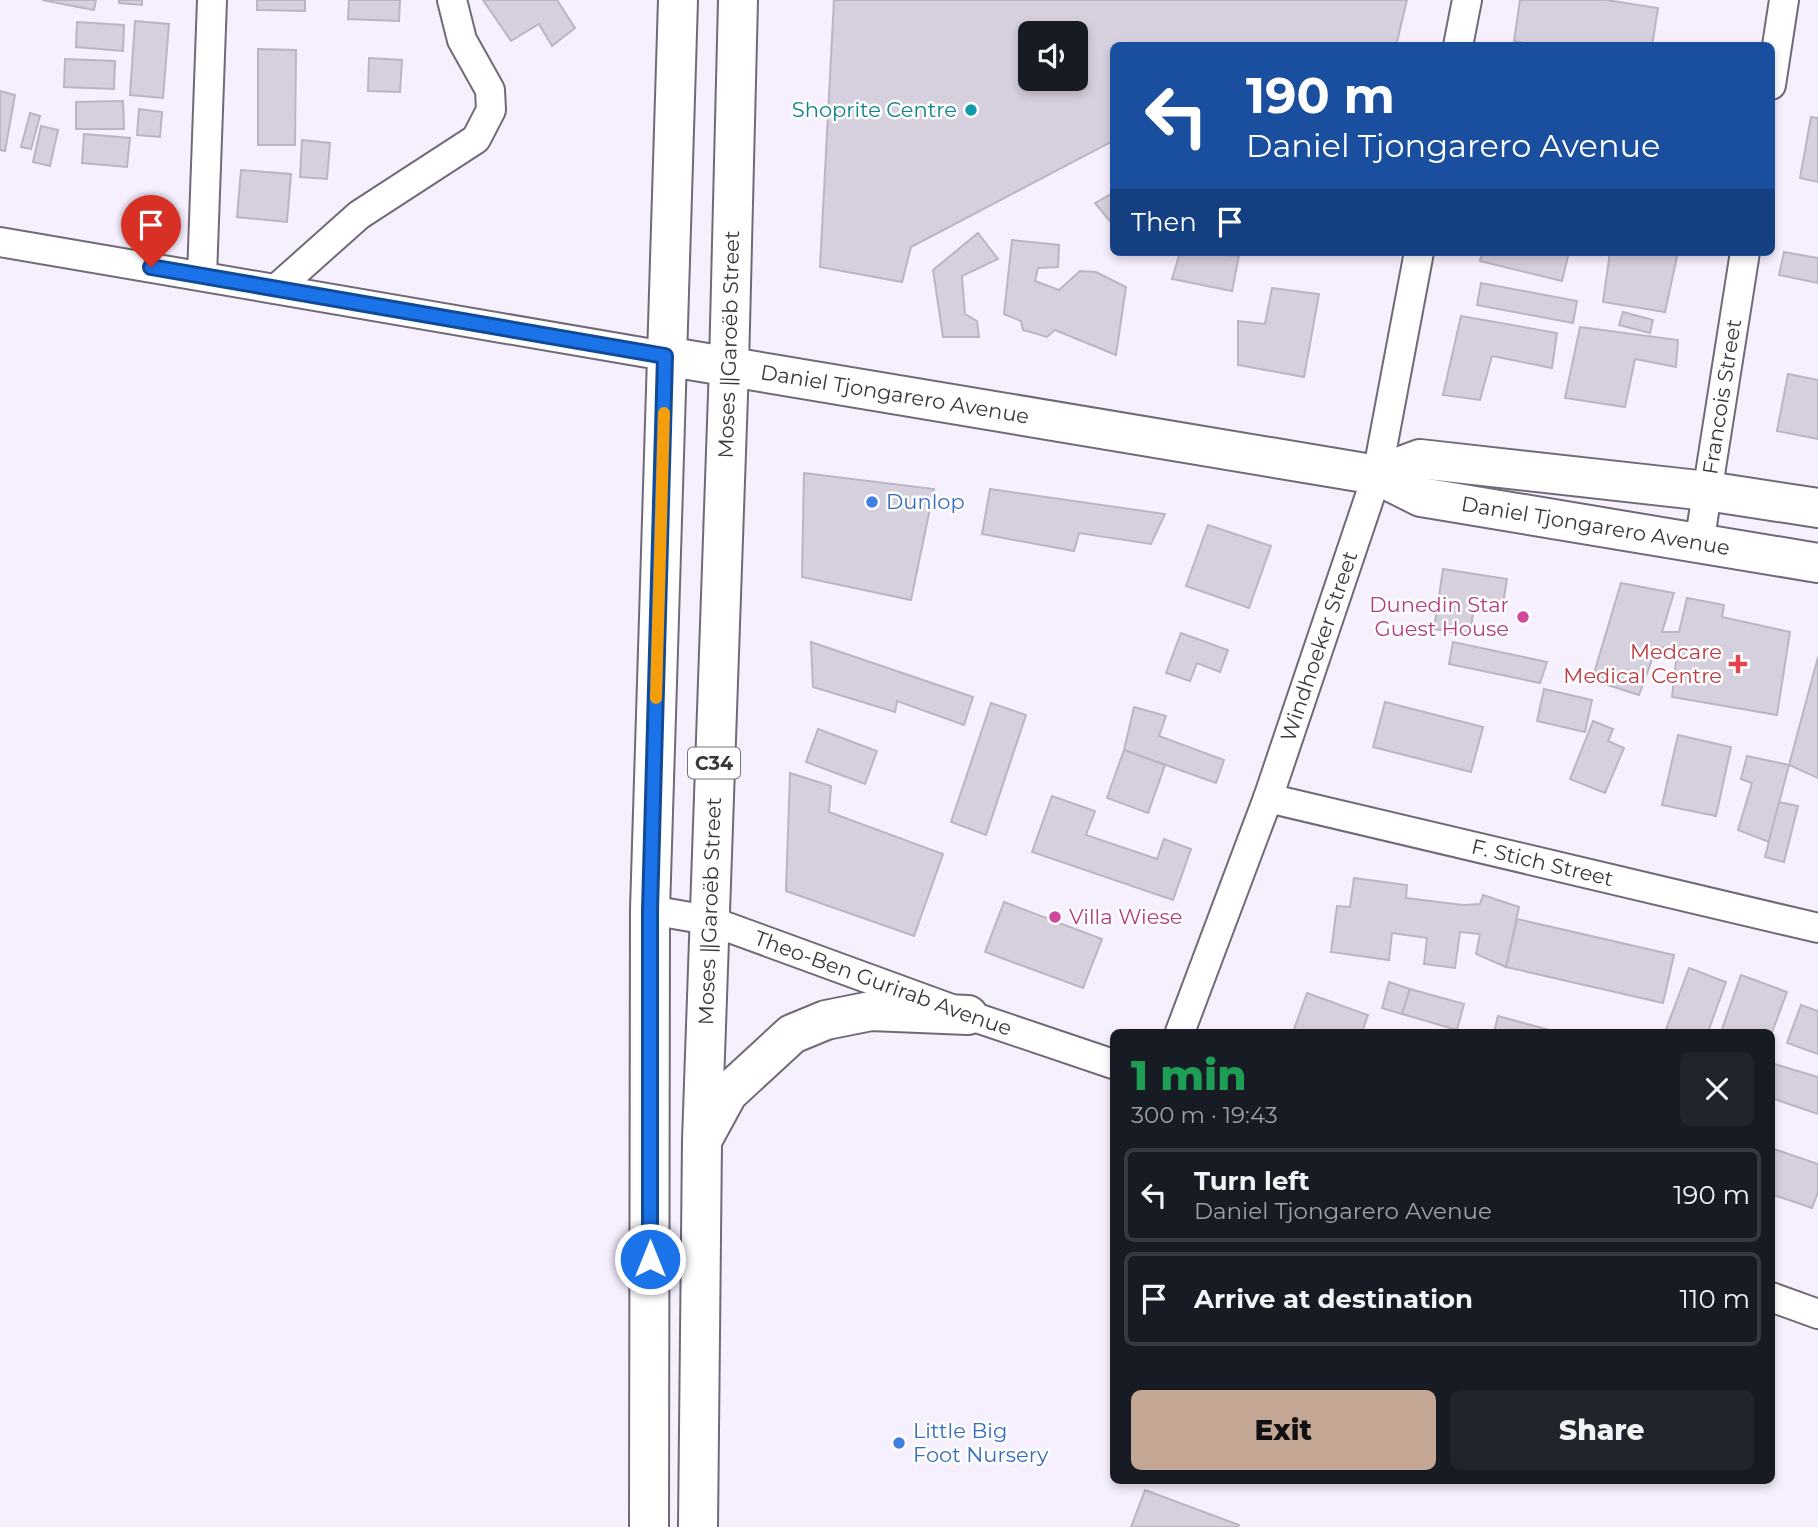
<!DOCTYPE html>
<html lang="en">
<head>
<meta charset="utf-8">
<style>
  body { margin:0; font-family:Montserrat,sans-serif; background:#20242c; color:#f1f3f6; height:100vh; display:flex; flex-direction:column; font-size:26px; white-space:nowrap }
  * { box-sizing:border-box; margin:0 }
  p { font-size:23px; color:#9ea1a6 }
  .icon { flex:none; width:38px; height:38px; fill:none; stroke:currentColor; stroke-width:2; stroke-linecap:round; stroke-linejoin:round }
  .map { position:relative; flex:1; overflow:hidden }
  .panel { position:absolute; left:1110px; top:1029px; width:665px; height:455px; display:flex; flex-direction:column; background:#171b24; border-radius:10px; box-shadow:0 4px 10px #0003 }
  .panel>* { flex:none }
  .hud { position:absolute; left:1110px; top:42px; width:665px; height:214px; border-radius:10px; box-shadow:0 4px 10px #0003; background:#1a4fa0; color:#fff; overflow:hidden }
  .fabs { position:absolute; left:1018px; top:21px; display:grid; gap:14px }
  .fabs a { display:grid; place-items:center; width:70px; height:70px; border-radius:10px; background:#171b24; box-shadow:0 4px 10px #0003; font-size:35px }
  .pin { position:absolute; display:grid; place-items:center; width:60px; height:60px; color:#fff; margin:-72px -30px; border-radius:50% 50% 50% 0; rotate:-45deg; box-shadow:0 0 7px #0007 }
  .pin .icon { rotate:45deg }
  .me { position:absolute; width:77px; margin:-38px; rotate:0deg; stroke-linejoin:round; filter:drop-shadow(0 0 5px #0008) }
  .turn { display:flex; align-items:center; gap:24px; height:147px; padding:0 21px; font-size:32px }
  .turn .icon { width:91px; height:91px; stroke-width:2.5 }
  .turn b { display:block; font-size:49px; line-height:60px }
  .then { display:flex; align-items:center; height:66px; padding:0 21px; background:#0003; gap:14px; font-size:26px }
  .round { display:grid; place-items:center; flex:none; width:74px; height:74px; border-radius:10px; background:#20242c }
  .head { display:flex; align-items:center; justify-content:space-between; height:119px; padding:0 21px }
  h1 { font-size:42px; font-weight:800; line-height:52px; color:#1e9e55 }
  .button { display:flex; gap:14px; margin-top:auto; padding:14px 21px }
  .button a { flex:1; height:80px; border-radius:10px; background:#c4a695; color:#111; font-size:28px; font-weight:800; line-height:80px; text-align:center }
  .button a+a { background:#20242c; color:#f1f3f6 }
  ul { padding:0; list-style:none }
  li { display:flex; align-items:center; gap:21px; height:94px; margin:0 14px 10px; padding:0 7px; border:4px solid #363941; border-radius:10px }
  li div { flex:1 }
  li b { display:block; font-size:26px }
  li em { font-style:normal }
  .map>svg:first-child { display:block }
</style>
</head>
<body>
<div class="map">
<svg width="1818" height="1527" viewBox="0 0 1818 1527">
  <rect width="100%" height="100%" fill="#f5effe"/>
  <g fill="#d6cfde" stroke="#bbb5c3" stroke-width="2" fill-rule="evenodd">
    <path d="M42 0H96L94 10Z"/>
    <path d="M119 0H142V5L119 3Z"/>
    <path d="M257 0H305V11L257 10Z"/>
    <path d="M349 0H400L399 21 348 19Z"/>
    <path d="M483 0H557L575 28 552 46 539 24 511 41Z"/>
    <path d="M834 0H1407L1396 46H1113V141L911 247 902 282 820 267ZM1031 33H1076V79H1031Z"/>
    <path d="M1520 0H1606L1658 8 1652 46H1542L1514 41Z"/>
    <path d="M135 21 169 24 163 98 130 95Z"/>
    <path d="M77 22 124 25 123 51 76 47Z"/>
    <path d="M258 49 296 50 295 145H258Z"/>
    <path d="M369 58 402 60 400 92 368 91Z"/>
    <path d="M65 59 115 61 114 89 64 87Z"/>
    <path d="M0 91 15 95 5 151 0 150Z"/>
    <path d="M123 101 124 129H76V102Z"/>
    <path d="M139 109 162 112 160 137 137 135Z"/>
    <path d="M30 113 40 116 31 149 21 147Z"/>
    <path d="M1811 117 1818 118V182L1800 178Z"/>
    <path d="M41 126 58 130 50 166 33 162Z"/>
    <path d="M84 134 130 138 127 167 82 163Z"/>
    <path d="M302 140 330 143 327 179 300 177Z"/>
    <path d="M241 170 291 174 287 222 237 217Z"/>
    <path d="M1113 193V225L1095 203Z"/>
    <path d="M978 233 998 259 962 276 965 314 977 321 979 337H943L933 270Z"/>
    <path d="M1012 240 1059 245 1058 267 1038 268 1035 281 1059 290 1080 271 1096 272 1126 287 1116 355 1055 330 1047 337 1023 330 1021 321 1004 314Z"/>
    <path d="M1180 252 1239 256 1232 291 1172 279Z"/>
    <path d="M1482 252H1569L1562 281 1480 261Z"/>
    <path d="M1610 252H1678L1665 312 1603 302Z"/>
    <path d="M1784 252 1818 258V283L1779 275Z"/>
    <path d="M1481 283 1577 301 1573 323 1477 305Z"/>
    <path d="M1272 288 1319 294 1304 377 1238 365V321L1265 324Z"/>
    <path d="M1623 312 1653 320 1650 333 1619 325Z"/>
    <path d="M1461 316 1557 333 1552 368 1492 356 1480 400 1443 395Z"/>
    <path d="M1580 327 1678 340 1676 367 1635 359 1625 407 1565 398Z"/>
    <path d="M1788 374 1818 380V439L1777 431Z"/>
    <path d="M804 473 934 489 911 600 802 577Z"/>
    <path d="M990 489 1165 514 1151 544 1079 533 1074 551 982 534Z"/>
    <path d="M1208 525 1271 546 1249 608 1186 586Z"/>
    <path d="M1443 569 1507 579 1503 604 1475 600 1470 635 1434 629Z"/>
    <path d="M1621 583 1674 593 1662 632H1679L1687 598 1724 605 1722 617 1790 632 1777 715 1672 697 1677 652 1657 646 1639 695 1592 680Z"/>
    <path d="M1181 633 1228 650 1220 672 1197 663 1190 681 1166 673Z"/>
    <path d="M811 642 973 697 964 725 897 701 895 712 813 687Z"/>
    <path d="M1453 642 1547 662 1540 683 1449 664Z"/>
    <path d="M1818 657V778L1789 765Z"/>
    <path d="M1544 689 1592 700 1585 732 1537 721Z"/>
    <path d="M1385 702 1483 727 1471 772 1373 747Z"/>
    <path d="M991 703 1026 715 986 835 951 822Z"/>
    <path d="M1134 707 1166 716 1159 736 1224 760 1216 783 1124 750Z"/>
    <path d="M1593 721 1613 729 1608 741 1624 748 1605 793 1570 779Z"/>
    <path d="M818 729 877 751 865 784 806 762Z"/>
    <path d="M1678 735 1731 747 1716 816 1662 805Z"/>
    <path d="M1124 750 1165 765 1148 813 1107 798Z"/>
    <path d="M1747 756 1789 765 1769 842 1738 830 1752 783 1741 779Z"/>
    <path d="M790 773 831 786 829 812 943 854 914 936 786 891Z"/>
    <path d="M1052 796 1095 811 1086 835 1157 859 1164 839 1191 849 1173 900 1032 852Z"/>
    <path d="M1779 802 1798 806 1784 862 1765 857Z"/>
    <path d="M1354 878 1407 885 1406 898 1463 905 1480 904 1483 895 1519 907 1506 967 1476 954 1480 934 1460 932 1455 968 1424 964 1427 938 1392 933 1389 960 1331 952 1337 906 1350 907Z"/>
    <path d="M1004 902 1102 939 1083 988 985 952Z"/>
    <path d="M1517 919 1674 955 1663 1003 1506 967Z"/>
    <path d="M1689 968 1726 982 1708 1032H1665Z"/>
    <path d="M1741 975 1787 992 1771 1035V1032H1721Z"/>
    <path d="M1389 982 1410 989 1402 1014 1382 1008Z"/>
    <path d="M1410 989 1464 1004 1457 1030 1402 1014Z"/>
    <path d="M1307 993 1368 1015 1362 1032H1293Z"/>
    <path d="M1801 1005 1818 1011V1054L1787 1043Z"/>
    <path d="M1498 1016 1553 1031 1494 1032Z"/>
    <path d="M1771 1063 1818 1077V1114L1771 1098Z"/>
    <path d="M1771 1148 1818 1164V1192L1812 1208 1771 1194Z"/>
    <path d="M1145 1490 1239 1525 1238 1527H1131Z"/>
  </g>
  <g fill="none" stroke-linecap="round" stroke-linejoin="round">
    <g stroke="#706a77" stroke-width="32">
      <g id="street">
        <path d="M1458 46 1467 0"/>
        <path d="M1771 85 1784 0"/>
        <path d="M0 242 665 356"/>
        <path d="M202 276 212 0"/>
        <path d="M276 289 359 215 476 139 491 110 490 90 462 40 452 0"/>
        <path id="s1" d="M1699 544 1745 252"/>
        <path id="s2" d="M1268 798 1818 928"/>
        <path id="s3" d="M650 910 708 920 968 1015 1113 1064"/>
        <path id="s4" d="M1180 1032 1268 798 1377 475 1419 252"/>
        <path d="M1771 1297 1818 1314"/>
      </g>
    </g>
    <g stroke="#706a77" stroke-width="42">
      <g id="secondary">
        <path id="s5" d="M665 356 1377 475 1421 497 1818 563"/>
        <path d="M1377 475 1420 459 1707 491 1818 508"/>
      </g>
    </g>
    <g stroke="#706a77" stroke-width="42">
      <g id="primary">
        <path d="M704 1137 728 1093 792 1034 826 1020 871 1011 968 1015"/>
        <path d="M649 1527 650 910 678 0"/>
        <path id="s6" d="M698 1527 702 1141 729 366 738 0"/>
      </g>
    </g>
    <use href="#street" stroke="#fff" stroke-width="28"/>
    <use href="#secondary" stroke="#fff" stroke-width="38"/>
    <use href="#primary" stroke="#fff" stroke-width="38"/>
  </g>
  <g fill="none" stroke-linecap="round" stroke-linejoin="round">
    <g stroke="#114b97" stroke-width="18">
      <path id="route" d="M151 267 665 356 650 910V1259"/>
    </g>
    <use href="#route" stroke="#1a73e8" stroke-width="12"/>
    <path stroke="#f59e0b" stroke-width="12" d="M656 698 664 413"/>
  </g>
  <circle fill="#0f9aa8" stroke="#fff" stroke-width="2.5" cx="971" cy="110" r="7"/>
  <g fill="#3f7fe0" stroke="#fff" stroke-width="2.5">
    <circle cx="872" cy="502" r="7"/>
    <circle cx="899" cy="1443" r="7"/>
  </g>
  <g fill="#d1479c" stroke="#fff" stroke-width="2.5">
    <circle cx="1523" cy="617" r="7"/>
    <circle cx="1055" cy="917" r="7"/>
  </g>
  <path fill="#e0444e" stroke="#fff" stroke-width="2.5" d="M1734.5 653.5h7v7h7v7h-7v7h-7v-7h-7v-7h7z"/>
  <g text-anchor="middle" stroke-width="5" stroke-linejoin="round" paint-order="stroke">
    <rect fill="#fff" stroke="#757377" stroke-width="2" x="688" y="747.5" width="52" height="31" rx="5"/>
    <g font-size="19" font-weight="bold" fill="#3a373d">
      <text x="714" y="770">C34</text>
    </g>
    <g font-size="21" fill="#0d838f" stroke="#fff" text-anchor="end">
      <text x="957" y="117">Shoprite Centre</text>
    </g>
    <g font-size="21" fill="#3a373d" stroke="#fff">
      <text dy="7" stroke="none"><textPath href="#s6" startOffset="1183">Moses ǁGaroëb Street</textPath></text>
      <text dy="7" stroke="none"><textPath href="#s5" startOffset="233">Daniel Tjongarero Avenue</textPath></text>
      <text dy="7" stroke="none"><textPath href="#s1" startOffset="149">Francois Street</textPath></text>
      <text dy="7" stroke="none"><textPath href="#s5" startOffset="948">Daniel Tjongarero Avenue</textPath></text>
      <text dy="7" stroke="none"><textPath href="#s4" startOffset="410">Windhoeker Street</textPath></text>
      <text dy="7" stroke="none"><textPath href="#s2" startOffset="282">F. Stich Street</textPath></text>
      <text dy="7" stroke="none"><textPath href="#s6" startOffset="616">Moses ǁGaroëb Street</textPath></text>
      <text dy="7" stroke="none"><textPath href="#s3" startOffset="245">Theo-Ben Gurirab Avenue</textPath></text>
    </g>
    <g font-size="21" fill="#366cbe" stroke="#fff" text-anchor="start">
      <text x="886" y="509">Dunlop</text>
      <text x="913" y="1438">Little Big<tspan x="913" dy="24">Foot Nursery</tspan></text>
    </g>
    <g font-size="21" fill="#b23c85" stroke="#fff" text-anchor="end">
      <text x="1509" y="612">Dunedin Star<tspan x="1509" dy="24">Guest House</tspan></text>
      <text x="1069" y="924" text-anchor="start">Villa Wiese</text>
    </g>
    <g font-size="21" fill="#be3a42" stroke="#fff" text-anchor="end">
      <text x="1722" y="659">Medcare<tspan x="1722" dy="24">Medical Centre</tspan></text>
    </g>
  </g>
</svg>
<div class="fabs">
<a><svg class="icon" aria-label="sound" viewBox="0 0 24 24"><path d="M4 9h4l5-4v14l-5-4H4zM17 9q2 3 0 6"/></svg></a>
</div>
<div class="pin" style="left:151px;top:267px;background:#d93025"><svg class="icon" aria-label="arrive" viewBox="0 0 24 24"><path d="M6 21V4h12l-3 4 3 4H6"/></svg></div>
<svg class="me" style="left:650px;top:1259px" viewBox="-20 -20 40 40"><circle r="17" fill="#1a73e8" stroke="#fff" stroke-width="3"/><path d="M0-11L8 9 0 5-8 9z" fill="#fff"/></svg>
<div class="hud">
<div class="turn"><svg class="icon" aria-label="left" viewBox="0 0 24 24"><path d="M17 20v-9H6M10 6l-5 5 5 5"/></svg><div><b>190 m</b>Daniel Tjongarero Avenue</div></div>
<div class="then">Then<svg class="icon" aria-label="arrive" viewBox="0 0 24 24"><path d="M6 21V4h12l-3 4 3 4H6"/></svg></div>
</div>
<section class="panel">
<div class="head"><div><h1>1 min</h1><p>300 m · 19:43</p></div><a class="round"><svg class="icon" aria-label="close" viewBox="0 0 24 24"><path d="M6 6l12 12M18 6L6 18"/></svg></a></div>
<ul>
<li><svg class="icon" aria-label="left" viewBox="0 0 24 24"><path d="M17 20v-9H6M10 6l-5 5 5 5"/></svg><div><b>Turn left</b><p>Daniel Tjongarero Avenue</p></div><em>190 m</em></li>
<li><svg class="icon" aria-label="arrive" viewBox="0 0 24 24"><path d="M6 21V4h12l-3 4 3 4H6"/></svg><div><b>Arrive at destination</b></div><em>110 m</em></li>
</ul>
<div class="button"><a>Exit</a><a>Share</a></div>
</section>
</div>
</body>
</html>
